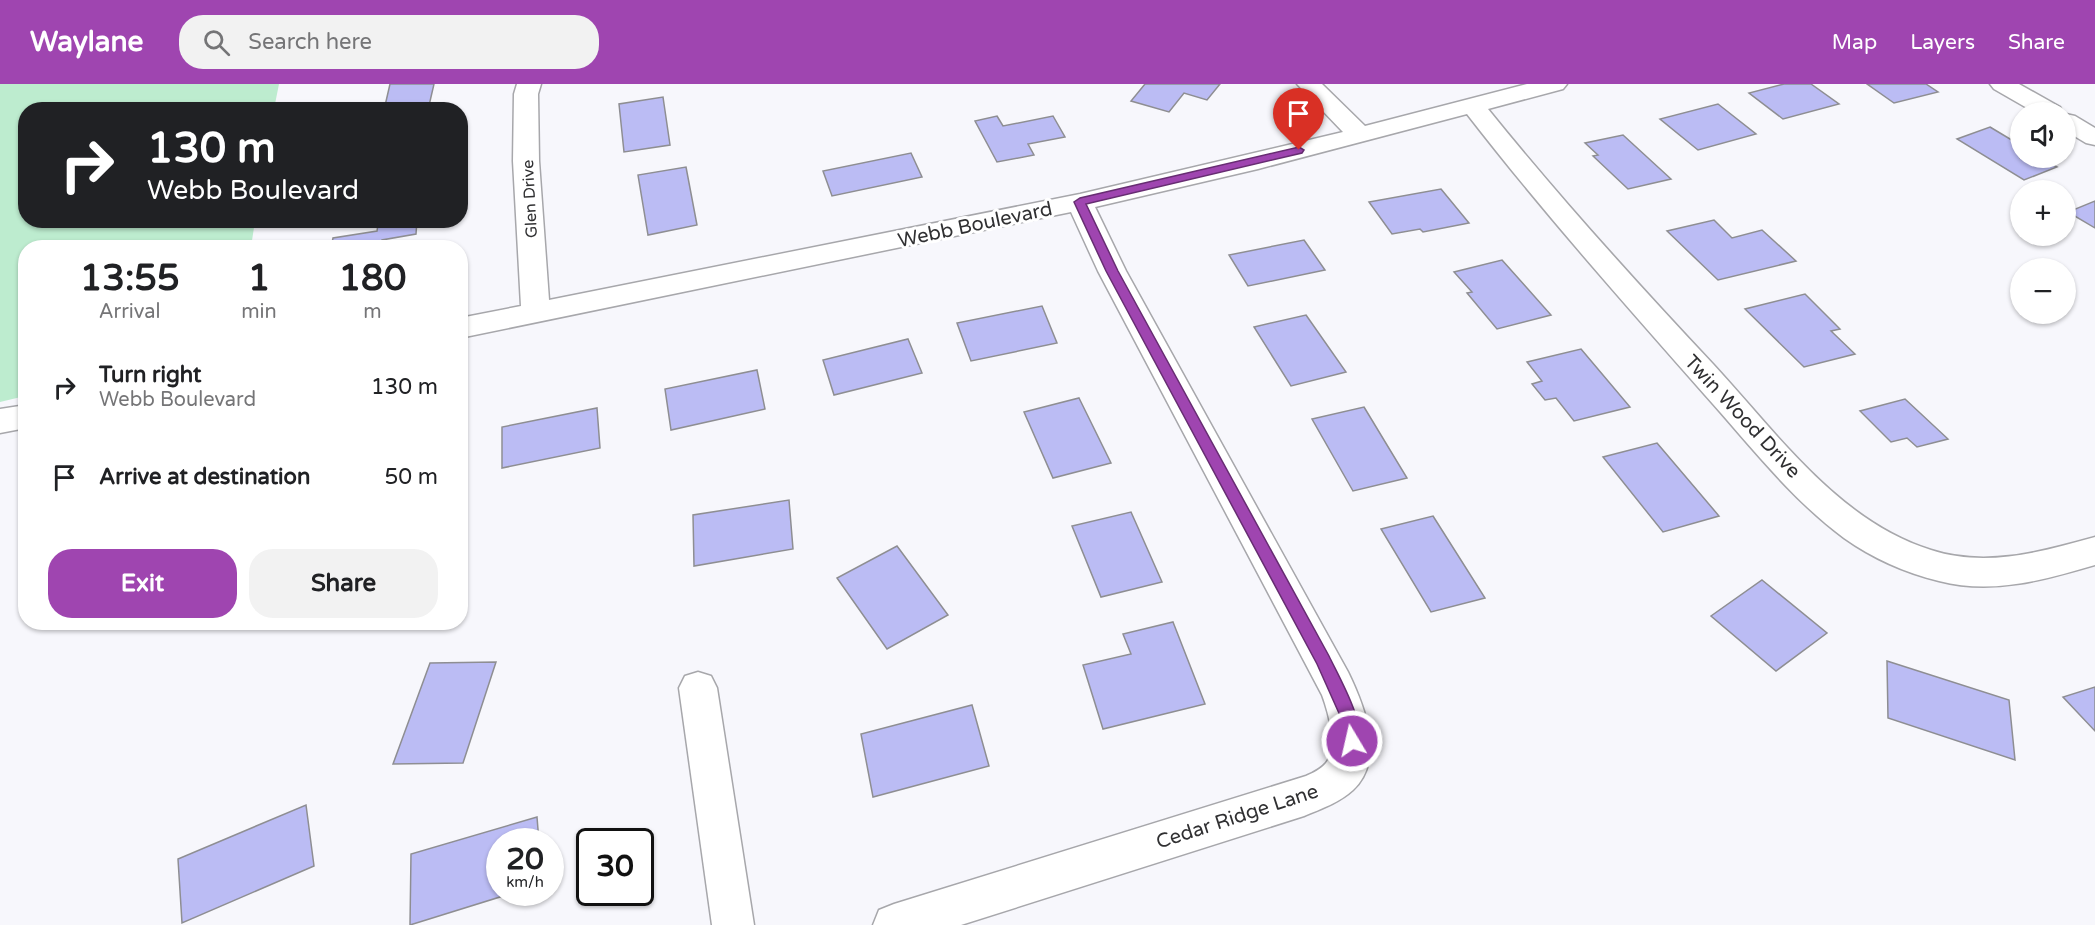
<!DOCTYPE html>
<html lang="en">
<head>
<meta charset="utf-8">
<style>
  body { margin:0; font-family:"Varela Round",sans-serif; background:#f2f2f2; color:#202124; height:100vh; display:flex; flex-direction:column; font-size:22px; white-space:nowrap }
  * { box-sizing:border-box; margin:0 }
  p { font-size:20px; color:#757577 }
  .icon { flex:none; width:33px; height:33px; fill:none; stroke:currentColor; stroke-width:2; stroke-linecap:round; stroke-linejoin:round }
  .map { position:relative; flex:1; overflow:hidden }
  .panel { position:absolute; left:18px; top:156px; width:450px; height:390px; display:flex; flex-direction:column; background:#fff; border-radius:24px; box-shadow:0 2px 4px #0004 }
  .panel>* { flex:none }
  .hud { position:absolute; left:18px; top:18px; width:450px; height:126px; border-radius:24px; box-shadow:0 2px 4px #0004; background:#202124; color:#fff; overflow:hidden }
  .controls { position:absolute; left:2010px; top:18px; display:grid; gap:12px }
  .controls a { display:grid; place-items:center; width:66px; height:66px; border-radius:50%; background:#fff; box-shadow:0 2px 4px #0004; font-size:30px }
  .speed { position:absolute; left:486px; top:744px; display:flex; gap:12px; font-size:30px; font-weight:700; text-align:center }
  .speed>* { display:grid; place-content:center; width:78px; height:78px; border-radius:50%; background:#fff; box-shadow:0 2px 4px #0004; line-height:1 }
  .speed small { font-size:15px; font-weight:400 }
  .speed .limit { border:3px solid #111; border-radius:9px; background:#fff; color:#111 }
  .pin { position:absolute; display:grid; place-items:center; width:51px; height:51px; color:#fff; margin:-62px -26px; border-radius:50% 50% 50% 0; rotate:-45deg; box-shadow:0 0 6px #0007 }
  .pin .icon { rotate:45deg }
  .me { position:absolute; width:66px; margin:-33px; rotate:351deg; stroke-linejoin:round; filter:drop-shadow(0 0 4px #0008) }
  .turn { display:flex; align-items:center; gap:21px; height:126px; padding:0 30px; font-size:27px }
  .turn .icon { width:78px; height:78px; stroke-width:2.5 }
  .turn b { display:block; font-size:42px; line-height:51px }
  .eta { display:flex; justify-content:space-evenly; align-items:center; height:102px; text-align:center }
  .eta b { font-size:36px; font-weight:700; line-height:42px }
  .cta { display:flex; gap:12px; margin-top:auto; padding:12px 30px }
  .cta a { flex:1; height:69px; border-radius:24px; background:#9f45b0; color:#fff; font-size:24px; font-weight:700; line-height:69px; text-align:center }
  .cta a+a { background:#f2f2f2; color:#202124 }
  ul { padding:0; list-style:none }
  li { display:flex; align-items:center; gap:18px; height:90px; padding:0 30px }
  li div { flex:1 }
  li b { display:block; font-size:22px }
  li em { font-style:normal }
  header { display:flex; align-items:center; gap:36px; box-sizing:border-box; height:84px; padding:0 30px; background:#9f45b0; color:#fff }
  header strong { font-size:28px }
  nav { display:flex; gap:33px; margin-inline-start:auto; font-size:21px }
  .search { width:420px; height:54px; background:#f2f2f2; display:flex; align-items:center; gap:15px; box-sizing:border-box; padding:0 21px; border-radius:24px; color:#757577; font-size:22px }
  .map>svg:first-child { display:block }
</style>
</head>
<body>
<header>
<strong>Waylane</strong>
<div class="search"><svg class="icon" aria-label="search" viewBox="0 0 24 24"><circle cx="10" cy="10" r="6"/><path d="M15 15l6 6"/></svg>Search here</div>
<nav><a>Map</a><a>Layers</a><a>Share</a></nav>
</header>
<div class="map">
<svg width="2095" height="841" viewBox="0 0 2095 841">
  <rect width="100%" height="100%" fill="#f7f7fc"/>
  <path fill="#bdeccf" d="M0 0H279L274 25 26 26V136L255 137 251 163 26 164 25 312 0 318Z"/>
  <g fill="#bbbcf4" stroke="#8e8e92" stroke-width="1.5">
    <path d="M390 0H434L428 26H384Z"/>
    <path d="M1145 0H1220L1207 16 1184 9 1169 28 1131 17Z"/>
    <path d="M1784 0H1811L1839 20 1783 35 1749 9Z"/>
    <path d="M1867 0H1926L1938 8 1894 19Z"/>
    <path d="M663 13 670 61 624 68 619 20Z"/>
    <path d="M1718 20 1756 50 1698 66 1660 35Z"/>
    <path d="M997 32 1003 42 1053 32 1065 53 1028 60 1034 71 997 78 975 37Z"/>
    <path d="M1990 43 2020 61V74H2041L2057 83 2024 96 1957 55Z"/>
    <path d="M1623 51 1671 95 1628 105 1593 72 1598 71 1585 59Z"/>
    <path d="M911 69 922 93 832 112 823 87Z"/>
    <path d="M686 83 697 141 648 151 638 91Z"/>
    <path d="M1441 105 1469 139 1423 148 1420 145 1392 150 1369 118Z"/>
    <path d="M2095 117V144L2068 128Z"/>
    <path d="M399 136H417L416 150 382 156 381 164H331L333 154 377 147 378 140Z"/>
    <path d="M1714 136 1732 154 1762 146 1796 177 1718 196 1667 147Z"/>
    <path d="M1304 156 1325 186 1248 202 1229 171Z"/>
    <path d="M1502 176 1551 231 1497 245 1467 209 1472 208 1454 188Z"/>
    <path d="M1805 210 1840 245 1831 247 1855 270 1804 283 1745 225Z"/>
    <path d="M1042 222 1057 259 971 277 957 239Z"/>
    <path d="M1306 231 1346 288 1291 302 1254 243Z"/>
    <path d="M908 255 922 289 834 311 823 276Z"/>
    <path d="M1581 265 1630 323 1574 337 1556 314 1545 316 1532 300 1542 297 1527 278Z"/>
    <path d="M757 286 765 325 671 346 665 305Z"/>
    <path d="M1079 314 1111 379 1053 394 1024 328Z"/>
    <path d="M1905 315 1948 355 1917 363 1907 354 1891 358 1860 327Z"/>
    <path d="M1364 323 1407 394 1353 407 1312 335Z"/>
    <path d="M597 324 600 364 502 384V343Z"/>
    <path d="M1657 359 1719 432 1663 448 1603 373Z"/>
    <path d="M789 416 793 465 694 482 693 431Z"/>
    <path d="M1131 428 1162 498 1101 513 1072 442Z"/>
    <path d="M1433 432 1485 514 1431 528 1381 445Z"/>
    <path d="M897 462 948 531 887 565 837 494Z"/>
    <path d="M1762 496 1827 549 1776 587 1711 532Z"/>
    <path d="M1173 538 1205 620 1103 645 1083 581 1131 570 1123 550Z"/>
    <path d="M1887 577 2009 616 2015 676 1888 634Z"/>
    <path d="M496 578 463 679 393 680 430 579Z"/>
    <path d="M2095 603V647L2063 613Z"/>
    <path d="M972 621 989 682 873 713 861 650Z"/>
    <path d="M306 721 314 782 182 839 178 775Z"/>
    <path d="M537 733 539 758H500V808H516L410 841 411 770Z"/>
  </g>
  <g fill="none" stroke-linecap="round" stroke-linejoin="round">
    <g stroke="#a7a7ab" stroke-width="3">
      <g id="minor">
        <path d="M517 0H541L538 10 539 77 549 216 1080 110 1343 48 1297 0H1322L1365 42 1527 0H1567L1563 5 1488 25C1559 113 1635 197 1713 280 1776 348 1838 437 1931 466 1986 484 2041 468 2095 453V481C2044 496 1992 511 1939 497 1906 489 1872 474 1844 454 1790 414 1749 360 1705 311 1624 219 1542 127 1467 30L1258 85 1095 123 1126 187 1348 588C1364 621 1386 675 1353 706 1340 718 1321 725 1304 732L961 841H873L879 826 894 820 1306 692C1313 689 1321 685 1326 679 1339 665 1328 627 1322 611L1098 187 1071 128 460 254V234L521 222 513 77 514 10Z"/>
        <path d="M1990 0H2019L2060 23 2063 28H2034L1994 5Z"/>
        <path d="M2066 30 2075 32 2095 44V61L2086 59 2066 47Z"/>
        <path d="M26 321V344L0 349V325Z"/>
        <path d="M698 588 711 592 717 604 754 841H712L679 604 685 592Z"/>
      </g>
    </g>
    <use href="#minor" fill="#fff" fill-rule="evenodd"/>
  </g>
  <path fill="#9f45b0" stroke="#672d72" stroke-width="1.5" d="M1299 63 1304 66 1302 69 1086 120 1118 187 1329 572C1339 593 1367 641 1358 663L1352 665 1346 663 1342 636 1317 580 1106 187 1074 118 1080 114Z"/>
  <g text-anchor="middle" stroke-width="6" stroke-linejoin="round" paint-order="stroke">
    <g font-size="16" fill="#303032" stroke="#fff">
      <text transform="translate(529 115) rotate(-93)" y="6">Glen Drive</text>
    </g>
    <g font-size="20" fill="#303032" stroke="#fff">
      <text transform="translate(975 140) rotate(-12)" y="7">Webb Boulevard</text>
      <text transform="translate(1743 332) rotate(47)" y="7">Twin Wood Drive</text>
      <text transform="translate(1237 732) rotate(-18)" y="7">Cedar Ridge Lane</text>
    </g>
  </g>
</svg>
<div class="controls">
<a><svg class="icon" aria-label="sound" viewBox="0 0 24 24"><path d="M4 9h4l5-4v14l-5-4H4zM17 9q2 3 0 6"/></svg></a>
<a>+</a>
<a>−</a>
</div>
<div class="speed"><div>20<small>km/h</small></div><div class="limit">30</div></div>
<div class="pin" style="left:1299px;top:66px;background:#d93025"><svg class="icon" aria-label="arrive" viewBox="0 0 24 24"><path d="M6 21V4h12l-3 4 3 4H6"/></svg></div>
<svg class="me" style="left:1352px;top:657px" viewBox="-20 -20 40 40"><circle r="17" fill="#9f45b0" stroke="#fff" stroke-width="3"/><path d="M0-11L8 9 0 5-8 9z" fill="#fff"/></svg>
<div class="hud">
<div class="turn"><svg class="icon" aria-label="right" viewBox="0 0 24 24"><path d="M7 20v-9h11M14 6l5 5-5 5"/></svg><div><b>130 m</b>Webb Boulevard</div></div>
</div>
<section class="panel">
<div class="eta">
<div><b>13:55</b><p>Arrival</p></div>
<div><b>1</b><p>min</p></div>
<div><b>180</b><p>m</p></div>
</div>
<ul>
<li><svg class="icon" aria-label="right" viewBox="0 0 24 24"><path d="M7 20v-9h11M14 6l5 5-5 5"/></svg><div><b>Turn right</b><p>Webb Boulevard</p></div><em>130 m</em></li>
<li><svg class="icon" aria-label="arrive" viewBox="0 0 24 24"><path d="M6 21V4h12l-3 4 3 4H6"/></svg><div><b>Arrive at destination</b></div><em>50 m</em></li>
</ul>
<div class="cta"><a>Exit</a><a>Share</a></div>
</section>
</div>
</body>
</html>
